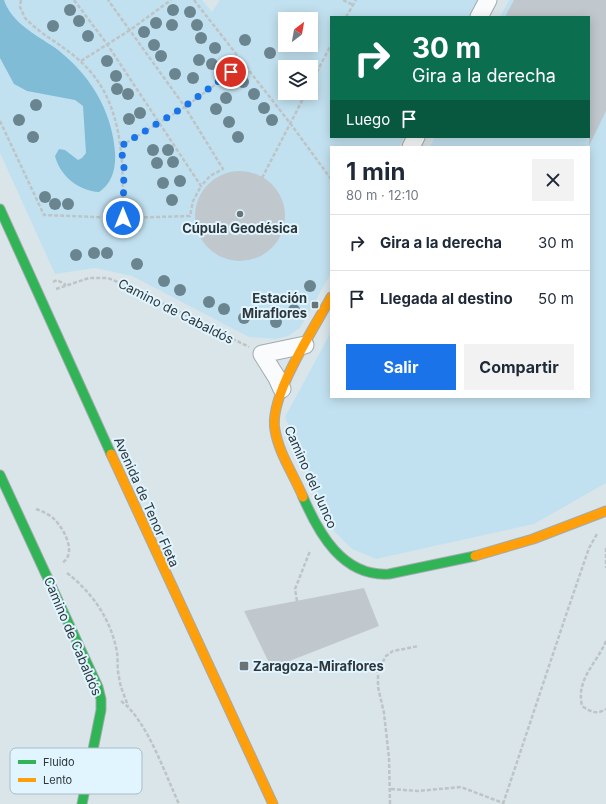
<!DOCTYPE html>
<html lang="es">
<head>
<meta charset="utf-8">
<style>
  body { margin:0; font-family:Inter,sans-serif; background:#f2f2f3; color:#1f2937; height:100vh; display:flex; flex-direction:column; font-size:15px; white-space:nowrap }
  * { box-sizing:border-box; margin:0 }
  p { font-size:13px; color:#747a83 }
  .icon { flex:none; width:22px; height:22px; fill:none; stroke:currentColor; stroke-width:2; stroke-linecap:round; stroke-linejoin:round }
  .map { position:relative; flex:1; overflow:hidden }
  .panel { position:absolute; left:330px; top:146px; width:260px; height:252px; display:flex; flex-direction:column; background:#fff; border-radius:0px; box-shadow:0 2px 10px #0003 }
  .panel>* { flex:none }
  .banner { position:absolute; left:330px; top:16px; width:260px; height:122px; border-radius:0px; box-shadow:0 2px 10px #0003; background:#0b6e4f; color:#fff; overflow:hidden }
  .needle { width:26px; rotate:31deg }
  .tools { position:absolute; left:278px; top:12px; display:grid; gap:8px }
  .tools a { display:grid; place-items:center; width:40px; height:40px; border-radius:0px; background:#fff; box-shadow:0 2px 10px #0003; font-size:20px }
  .pin { position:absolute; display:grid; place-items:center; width:34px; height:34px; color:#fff; margin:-17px; border:2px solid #fff; border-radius:50%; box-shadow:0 1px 4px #0007 }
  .me { position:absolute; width:44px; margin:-22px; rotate:0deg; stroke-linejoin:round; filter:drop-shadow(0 0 3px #0008) }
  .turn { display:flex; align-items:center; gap:14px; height:84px; padding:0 16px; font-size:18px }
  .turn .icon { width:52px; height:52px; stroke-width:2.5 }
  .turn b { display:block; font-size:28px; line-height:34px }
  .then { display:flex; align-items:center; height:38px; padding:0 16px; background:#0003; gap:8px; font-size:15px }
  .round { display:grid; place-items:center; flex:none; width:42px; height:42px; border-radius:0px; background:#f2f2f3 }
  .head { display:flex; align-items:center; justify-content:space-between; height:68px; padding:0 16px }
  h1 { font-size:24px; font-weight:700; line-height:30px }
  .cta { display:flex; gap:8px; margin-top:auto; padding:8px 16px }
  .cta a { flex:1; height:46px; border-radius:0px; background:#1a73e8; color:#fff; font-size:16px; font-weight:700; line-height:46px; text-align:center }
  .cta a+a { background:#f2f2f3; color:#1f2937 }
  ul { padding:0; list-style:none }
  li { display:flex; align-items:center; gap:12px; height:56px; padding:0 16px; border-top:1px solid #e0e1e3 }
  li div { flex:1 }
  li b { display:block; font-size:15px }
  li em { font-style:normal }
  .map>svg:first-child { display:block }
</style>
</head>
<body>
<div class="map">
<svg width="606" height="804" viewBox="0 0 606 804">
  <rect width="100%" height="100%" fill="#dae5ea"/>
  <g fill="#c2e1f0" fill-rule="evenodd">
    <path d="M0 0H202L212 12 220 0H478L469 17H331V137H404L399 147H331V273L300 328 288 336 276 339 249 337 132 276 95 268 55 274 0 153ZM285 19H311V45H285ZM285 67H311V93H285Z"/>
    <path d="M509 0H606V483L534 524 376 559 352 549 334 531 285 417 331 332V397H589V147H430L435 137H589V17H500Z"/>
  </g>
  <path fill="#80bcd6" d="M0 0H4C11 22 36 35 54 47 88 72 112 109 115 152 116 167 113 183 99 192 79 191 60 176 55 156L59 149 65 150 78 160 82 158 86 153 83 106 75 100 27 91 14 84 0 58Z"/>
  <g fill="#c0c8cd">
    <path d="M514 0H606V111L589 146V17H505Z"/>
    <circle cx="240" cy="216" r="45"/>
    <path d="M364 588 379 626 292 660 273 671 244 611Z"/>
  </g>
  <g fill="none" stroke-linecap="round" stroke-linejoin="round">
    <g stroke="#a2abaf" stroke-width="19">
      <g id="street">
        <path d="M479 17 488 0"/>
        <path d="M411 147 416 137"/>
        <path d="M282 389 277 378 262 354 305 345"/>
      </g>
    </g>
    <g stroke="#a2abaf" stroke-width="11">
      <g id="fast">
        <path d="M0 209 111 454"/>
        <path d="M0 475 98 687 101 699V710L82 804"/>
        <path d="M303 497C319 534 343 577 389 574L475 556"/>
      </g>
    </g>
    <g stroke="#a2abaf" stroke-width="11">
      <g id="slow">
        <path d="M111 454 273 804"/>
        <path d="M303 497C294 475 279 454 275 430 268 397 315 327 331 297"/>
        <path d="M475 556 533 539 606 511"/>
      </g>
    </g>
    <g stroke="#bec4c5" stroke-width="2.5" stroke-dasharray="4 2" stroke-linecap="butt">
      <path d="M21 0 20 7 25 18C41 35 63 45 80 61 125 101 123 163 123 218"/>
      <path d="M74 0 107 44 201 186 210 176 223 169 185 107 108 0"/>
      <path d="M194 0 290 123 331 179"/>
      <path d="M343 0 353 5"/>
      <path d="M346 17 356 0"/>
      <path d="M81 61 130 30 171 0"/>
      <path d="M311 83 331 45"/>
      <path d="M0 121 44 215 123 218 190 216 193 201 201 186"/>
      <path d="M121 146 185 107 243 64"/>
      <path d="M262 178 306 93"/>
      <path d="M53 282 57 280 66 285"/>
      <path d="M56 289 89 278H108L130 287 249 347"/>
      <path d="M36 509C42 511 48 514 53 518 63 527 78 553 62 563"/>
      <path d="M606 548V568"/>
      <path d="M67 573C93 593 111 620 117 652 118 660 117 669 119 677 120 687 125 697 128 706"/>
      <path d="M297 601 295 589 310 551"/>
      <path d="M606 641C596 665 576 678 582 706 591 712 597 715 606 709"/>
      <path d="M121 701C147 720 165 774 179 804"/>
      <path d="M391 789 418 791 461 787 503 803"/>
      <path d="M390 804 389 758 384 713 378 687V671L386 656 393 651 419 646"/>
      <path d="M503 804 565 618 589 548 597 534"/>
    </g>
    <use href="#street" stroke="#f9fbfc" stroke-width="17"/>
    <use href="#fast" stroke="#30b455" stroke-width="9"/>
    <use href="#slow" stroke="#ff9f0a" stroke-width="9"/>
  </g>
  <g fill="#6b8590">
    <circle cx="70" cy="10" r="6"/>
    <circle cx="173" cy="10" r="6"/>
    <circle cx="190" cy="12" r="6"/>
    <circle cx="79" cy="21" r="6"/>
    <circle cx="156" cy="23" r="6"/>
    <circle cx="172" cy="25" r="6"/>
    <circle cx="197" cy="25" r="6"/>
    <circle cx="53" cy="26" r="6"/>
    <circle cx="144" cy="32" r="6"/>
    <circle cx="88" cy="36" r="6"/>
    <circle cx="201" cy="38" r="6"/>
    <circle cx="245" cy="40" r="6"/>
    <circle cx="154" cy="45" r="6"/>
    <circle cx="215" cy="48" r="6"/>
    <circle cx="270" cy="53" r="6"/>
    <circle cx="161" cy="56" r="6"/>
    <circle cx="199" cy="60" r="6"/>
    <circle cx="107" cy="61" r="6"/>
    <circle cx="212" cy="64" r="6"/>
    <circle cx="175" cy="74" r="6"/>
    <circle cx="116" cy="76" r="6"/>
    <circle cx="193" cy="78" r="6"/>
    <circle cx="243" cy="82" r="6"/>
    <circle cx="117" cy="89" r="6"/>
    <circle cx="128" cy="94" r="6"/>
    <circle cx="254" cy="94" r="6"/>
    <circle cx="226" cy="98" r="6"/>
    <circle cx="36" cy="105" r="6"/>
    <circle cx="264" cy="108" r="6"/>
    <circle cx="216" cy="109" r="6"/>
    <circle cx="140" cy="113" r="6"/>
    <circle cx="129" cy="119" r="6"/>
    <circle cx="19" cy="120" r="6"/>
    <circle cx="272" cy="120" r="6"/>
    <circle cx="229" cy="122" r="6"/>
    <circle cx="33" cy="137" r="6"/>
    <circle cx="238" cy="137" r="6"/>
    <circle cx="153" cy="150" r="6"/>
    <circle cx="168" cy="150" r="6"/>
    <circle cx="173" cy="162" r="6"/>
    <circle cx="157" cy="163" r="6"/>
    <circle cx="180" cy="181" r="6"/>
    <circle cx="163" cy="183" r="6"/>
    <circle cx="45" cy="197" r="6"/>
    <circle cx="172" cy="200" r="6"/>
    <circle cx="55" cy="204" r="6"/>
    <circle cx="68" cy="204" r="6"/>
    <circle cx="94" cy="253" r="6"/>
    <circle cx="107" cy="253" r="6"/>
    <circle cx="76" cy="255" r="6"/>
    <circle cx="137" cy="264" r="6"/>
    <circle cx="164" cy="281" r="6"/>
    <circle cx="310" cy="286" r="6"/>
    <circle cx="180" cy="290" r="6"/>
    <circle cx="209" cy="302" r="6"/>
    <circle cx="224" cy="309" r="6"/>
    <circle cx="294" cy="310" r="6"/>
    <circle cx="244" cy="318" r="6"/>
    <circle cx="276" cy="322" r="6"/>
  </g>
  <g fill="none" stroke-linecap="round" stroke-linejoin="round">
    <path stroke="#1a73e8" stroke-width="7" stroke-dasharray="0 12.6" d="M123 218 124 168 121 146 184 107 231 72"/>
  </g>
  <g fill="#6a7378" stroke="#e0f5ff" stroke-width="1.5">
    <circle cx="240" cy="214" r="4"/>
    <rect x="311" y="301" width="8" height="8" rx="2"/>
    <rect x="239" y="661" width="10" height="10" rx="2"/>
  </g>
  <g text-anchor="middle" stroke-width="4" stroke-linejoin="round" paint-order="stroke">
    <g font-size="13" font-weight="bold" fill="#2e363a" stroke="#e0f5ff">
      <text x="240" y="233">Cúpula Geodésica</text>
      <text x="307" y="303" text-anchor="end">Estación<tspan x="307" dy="15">Miraflores</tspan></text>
      <text x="253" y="671" text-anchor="start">Zaragoza-Miraflores</text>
    </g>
    <g font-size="13" fill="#2e363a" stroke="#e0f5ff">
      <text transform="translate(176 311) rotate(27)" y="5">Camino de Cabaldós</text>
      <text transform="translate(311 477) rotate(66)" y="5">Camino del Junco</text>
      <text transform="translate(147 502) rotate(66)" y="5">Avenida de Tenor Fleta</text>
      <text transform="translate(73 636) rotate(67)" y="5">Camino de Cabaldós</text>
    </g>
  </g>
  <rect x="10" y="748" width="132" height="46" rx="6" fill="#e0f5ff" stroke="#abbcc4" stroke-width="1"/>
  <rect x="18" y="760" width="18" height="4" fill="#30b455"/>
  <rect x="18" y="778" width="18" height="4" fill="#ff9f0a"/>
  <g font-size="11" fill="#2e363a">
    <text x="43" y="766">Fluido</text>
    <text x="43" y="784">Lento</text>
  </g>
</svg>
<div class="tools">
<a><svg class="needle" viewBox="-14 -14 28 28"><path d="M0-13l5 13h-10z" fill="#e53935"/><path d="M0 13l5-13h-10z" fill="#747a83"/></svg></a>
<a><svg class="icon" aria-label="layers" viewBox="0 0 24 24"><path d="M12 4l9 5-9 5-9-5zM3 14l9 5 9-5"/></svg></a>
</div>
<div class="pin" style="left:231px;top:72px;background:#d93025"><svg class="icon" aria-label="arrive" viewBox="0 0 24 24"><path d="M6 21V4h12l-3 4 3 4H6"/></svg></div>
<svg class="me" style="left:123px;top:218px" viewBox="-20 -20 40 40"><circle r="17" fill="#1a73e8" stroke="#fff" stroke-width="3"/><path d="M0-11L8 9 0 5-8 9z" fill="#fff"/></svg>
<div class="banner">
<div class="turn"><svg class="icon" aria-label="right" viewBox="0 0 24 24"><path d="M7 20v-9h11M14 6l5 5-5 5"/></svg><div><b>30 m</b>Gira a la derecha</div></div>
<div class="then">Luego<svg class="icon" aria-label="arrive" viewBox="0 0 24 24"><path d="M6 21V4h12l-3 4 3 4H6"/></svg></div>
</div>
<section class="panel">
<div class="head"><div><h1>1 min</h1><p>80 m · 12:10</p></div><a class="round"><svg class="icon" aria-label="close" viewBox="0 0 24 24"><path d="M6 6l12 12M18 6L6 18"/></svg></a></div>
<ul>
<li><svg class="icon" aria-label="right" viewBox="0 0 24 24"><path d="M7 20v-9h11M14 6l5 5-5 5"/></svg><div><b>Gira a la derecha</b></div><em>30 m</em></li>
<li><svg class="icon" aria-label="arrive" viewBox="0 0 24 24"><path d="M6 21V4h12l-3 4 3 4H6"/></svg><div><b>Llegada al destino</b></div><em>50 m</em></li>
</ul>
<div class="cta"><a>Salir</a><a>Compartir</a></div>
</section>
</div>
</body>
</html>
